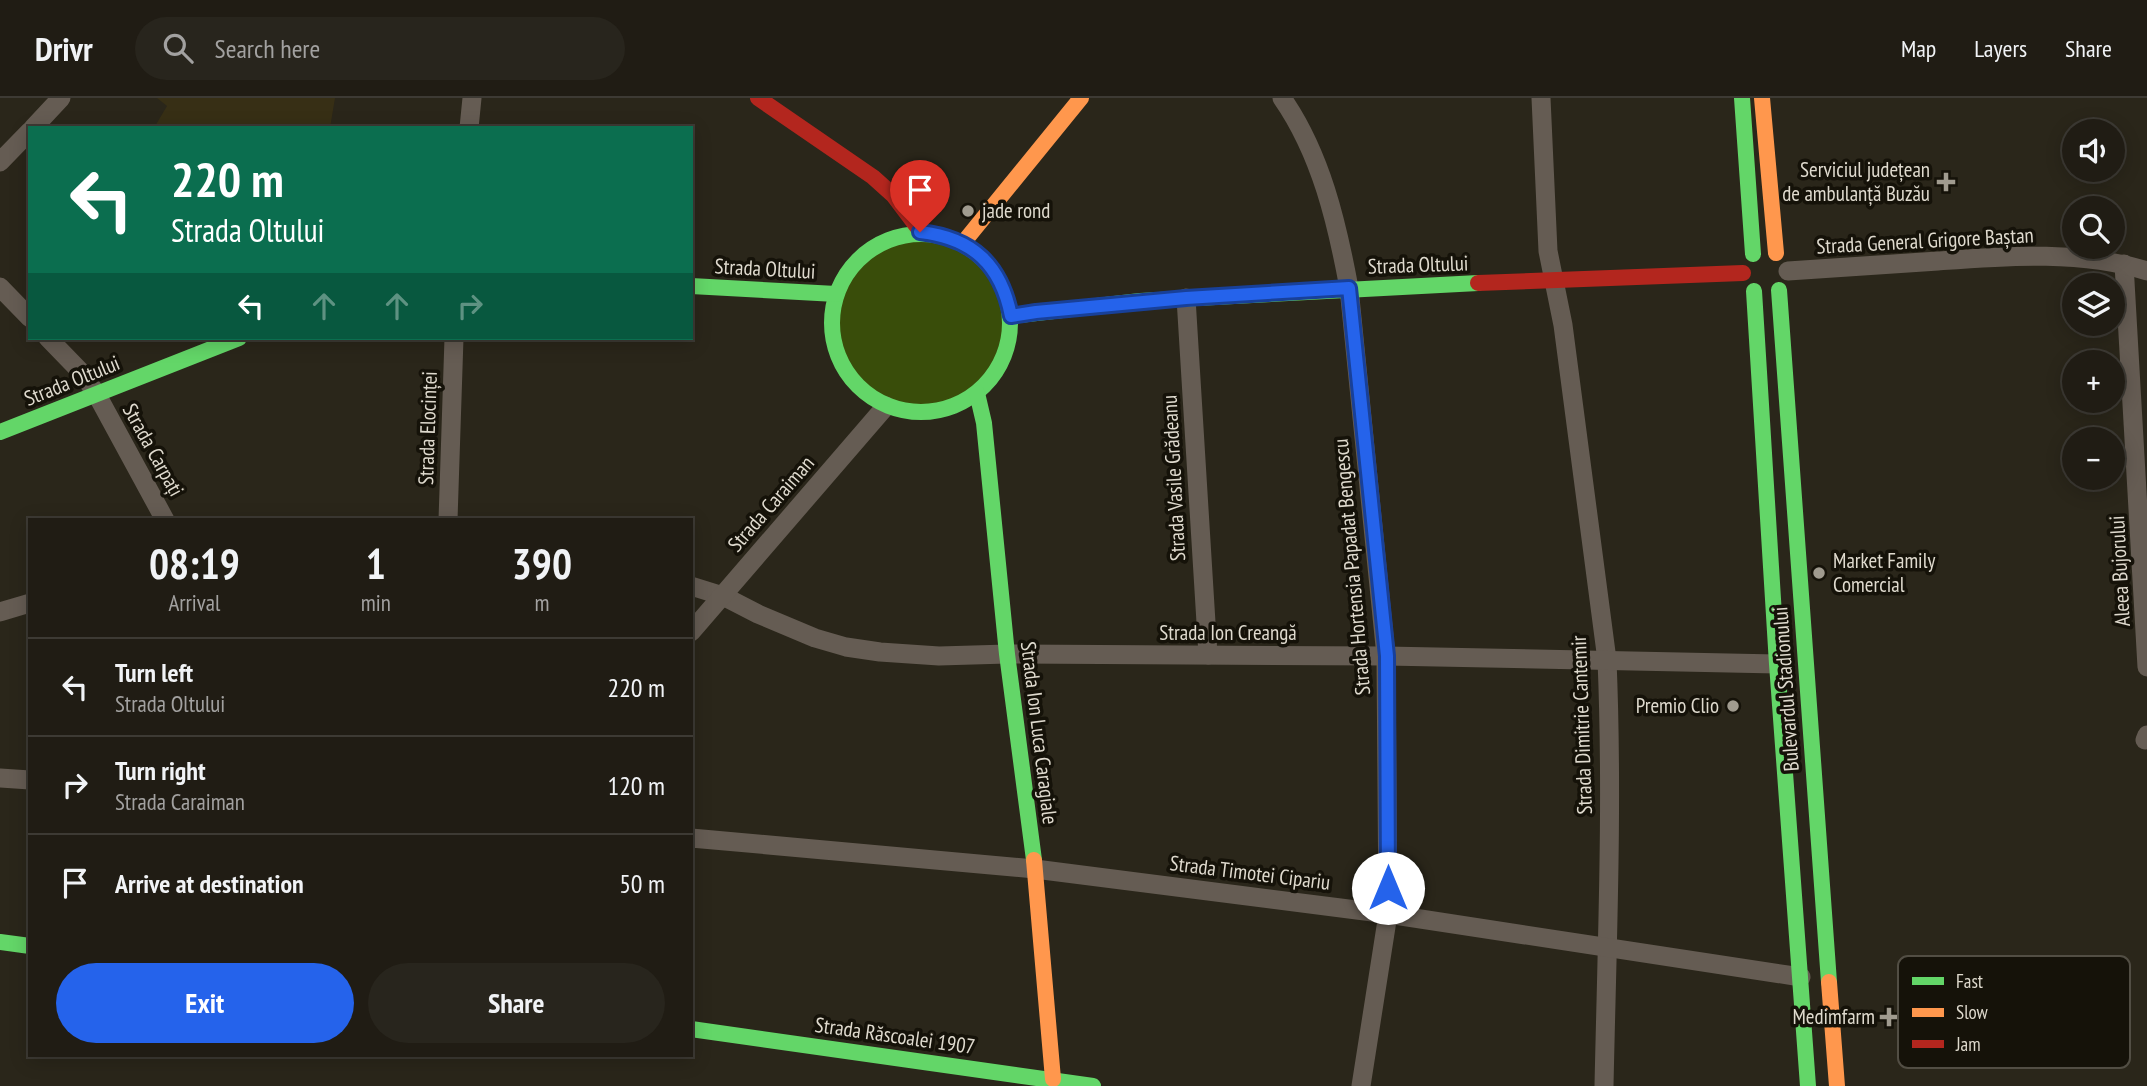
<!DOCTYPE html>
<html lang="en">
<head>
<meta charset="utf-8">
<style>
  body { margin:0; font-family:"PT Sans Narrow",sans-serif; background:#28251d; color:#f1f3f6; height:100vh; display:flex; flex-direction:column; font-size:26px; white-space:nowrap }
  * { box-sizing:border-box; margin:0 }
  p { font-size:23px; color:#a2a1a0 }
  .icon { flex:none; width:38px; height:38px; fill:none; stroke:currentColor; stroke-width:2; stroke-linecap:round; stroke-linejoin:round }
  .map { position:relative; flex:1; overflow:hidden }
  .panel { position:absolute; left:28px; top:420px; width:665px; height:539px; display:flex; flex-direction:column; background:#201c14; border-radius:0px; box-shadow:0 4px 18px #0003,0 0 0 2px #3d3a34 }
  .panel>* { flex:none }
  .top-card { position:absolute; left:28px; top:28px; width:665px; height:214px; border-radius:0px; box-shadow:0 4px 18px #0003,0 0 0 2px #3d3a34; background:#0b6e4f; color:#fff; overflow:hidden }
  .controls { position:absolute; left:2062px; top:21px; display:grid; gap:14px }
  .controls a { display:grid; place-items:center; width:63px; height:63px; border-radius:50%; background:#201c14; box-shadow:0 4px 18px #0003,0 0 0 2px #3d3a34; font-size:35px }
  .pin { position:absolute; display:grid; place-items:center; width:60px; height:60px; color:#fff; margin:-72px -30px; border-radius:50% 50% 50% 0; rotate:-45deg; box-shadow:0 0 7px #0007 }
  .pin .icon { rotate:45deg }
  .me { position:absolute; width:77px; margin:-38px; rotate:0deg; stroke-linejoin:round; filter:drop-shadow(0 0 5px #0008) }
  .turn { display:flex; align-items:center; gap:24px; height:147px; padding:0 28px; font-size:32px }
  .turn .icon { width:91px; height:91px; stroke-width:2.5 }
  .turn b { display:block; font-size:49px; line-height:60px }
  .lanes { display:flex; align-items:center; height:66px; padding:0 28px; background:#0003; justify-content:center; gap:35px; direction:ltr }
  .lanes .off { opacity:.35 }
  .eta { display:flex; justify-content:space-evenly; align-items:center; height:119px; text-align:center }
  .eta b { font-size:42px; font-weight:600; line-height:49px }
  .action { display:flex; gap:14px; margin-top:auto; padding:14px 28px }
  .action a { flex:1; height:80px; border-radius:42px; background:#2563eb; color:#fff; font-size:28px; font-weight:600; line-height:80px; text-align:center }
  .action a+a { background:#28251d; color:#f1f3f6 }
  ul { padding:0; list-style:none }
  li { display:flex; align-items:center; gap:21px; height:98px; padding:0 28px; border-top:2px solid #3d3a34 }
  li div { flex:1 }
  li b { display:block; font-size:26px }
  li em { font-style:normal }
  header { display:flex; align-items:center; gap:42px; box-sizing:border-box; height:98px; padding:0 35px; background:#201c14; border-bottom:2px solid #3d3a34 }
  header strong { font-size:33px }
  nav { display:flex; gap:38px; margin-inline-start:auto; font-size:24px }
  .search { width:490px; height:63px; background:#28251d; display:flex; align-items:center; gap:18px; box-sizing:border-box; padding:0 24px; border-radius:38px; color:#a2a1a0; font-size:26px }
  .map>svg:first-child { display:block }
</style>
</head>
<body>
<header>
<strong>Drivr</strong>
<div class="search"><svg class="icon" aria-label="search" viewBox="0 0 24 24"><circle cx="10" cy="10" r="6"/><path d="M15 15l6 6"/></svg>Search here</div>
<nav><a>Map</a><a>Layers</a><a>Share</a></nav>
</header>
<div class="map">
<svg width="2147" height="988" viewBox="0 0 2147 988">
  <rect width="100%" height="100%" fill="#2a261a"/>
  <path fill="#372f15" d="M157 0H335L330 30H154L167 8Z"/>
  <circle fill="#394d0a" cx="921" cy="225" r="89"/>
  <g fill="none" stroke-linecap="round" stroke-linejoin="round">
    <g stroke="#655c53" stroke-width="19">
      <path d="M1282 0C1321 56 1337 125 1349 190L1386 558 1388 816 1361 988"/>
      <path d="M1541 0 1548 153 1563 227 1607 562C1613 704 1607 846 1604 988"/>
      <path d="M33 30 61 0"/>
      <path d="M469 30 472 0"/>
      <path d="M0 64 30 33"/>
      <path d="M2124 166 2147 569"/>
      <path d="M1788 173C1838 170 1888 166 1938 163 2007 158 2081 152 2147 173"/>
      <path d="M0 189 30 220"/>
      <path d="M1186 200 1208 557"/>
      <path d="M48 240 80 273 96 295 165 422"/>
      <path d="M448 422 454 240"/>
      <path d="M691 488 723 498 758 516 815 540 846 549 880 554 939 558 1007 556 1386 558 1777 566"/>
      <path d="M0 514 30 505"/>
      <path d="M691 534 886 308"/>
      <path d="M2145 642 2147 637"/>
      <path d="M0 680 30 682"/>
      <path d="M691 740 1035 771 1388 816 1801 879"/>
    </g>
    <g stroke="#63d668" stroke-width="16">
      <path d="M1742 0 1753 156"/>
      <circle cx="921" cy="225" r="89"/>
      <path d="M691 188 836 196"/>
      <path d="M1779 192 1829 884"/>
      <path d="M1754 193 1777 566 1808 988"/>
      <path d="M1011 218 1140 203 1478 185"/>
      <path d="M977 295 984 325 1007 556 1034 762"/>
      <path d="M0 334 239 240"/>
      <path d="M0 844 30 848"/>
      <path d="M691 931 1093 988"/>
    </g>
    <g stroke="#ff974d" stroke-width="16">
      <path d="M1762 0 1776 155"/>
      <path d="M963 145 1081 0"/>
      <path d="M1034 762 1053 981"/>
      <path d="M1829 884 1837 988"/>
    </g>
    <g stroke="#b3261e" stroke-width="16">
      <path d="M758 0 873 79 893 97 921 134"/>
      <path d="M1478 185 1743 175"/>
    </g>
  </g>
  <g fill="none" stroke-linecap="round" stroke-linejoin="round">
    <g stroke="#184099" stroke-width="18">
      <path id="route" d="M920 134C973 140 1001 167 1011 218L1036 214 1186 200 1349 190 1387 558 1388 790"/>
    </g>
    <use href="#route" stroke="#2563eb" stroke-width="12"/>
  </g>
  <g fill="#a09b8f" stroke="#151209" stroke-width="2.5">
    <path d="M1942.5 73.5h7v7h7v7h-7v7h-7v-7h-7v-7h7z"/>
    <circle cx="968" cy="113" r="7"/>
    <circle cx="1819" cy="475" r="7"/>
    <circle cx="1733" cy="608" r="7"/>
    <path d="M1885.5 908.5h7v7h7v7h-7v7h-7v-7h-7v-7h7z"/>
  </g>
  <g text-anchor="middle" stroke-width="7" stroke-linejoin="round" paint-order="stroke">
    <g font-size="21" fill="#dfdace" stroke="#151209" text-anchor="end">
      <text x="1930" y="79">Serviciul județean<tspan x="1930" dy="24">de ambulanță Buzău</tspan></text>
      <text x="982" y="120" text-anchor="start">jade rond</text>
      <text x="1833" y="470" text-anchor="start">Market Family<tspan x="1833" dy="24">Comercial</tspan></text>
      <text x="1719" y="615">Premio Clio</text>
      <text x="1875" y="926">Medimfarm</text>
    </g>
    <g font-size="21" fill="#dfdace" stroke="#151209">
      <text transform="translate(1925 143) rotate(-3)" y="7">Strada General Grigore Baștan</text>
      <text transform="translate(1418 167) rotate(-2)" y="7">Strada Oltului</text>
      <text transform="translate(765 171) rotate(3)" y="7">Strada Oltului</text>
      <text transform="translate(72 283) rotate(-22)" y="7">Strada Oltului</text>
      <text transform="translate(428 330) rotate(-88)" y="7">Strada Elocinței</text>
      <text transform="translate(153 352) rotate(61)" y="7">Strada Carpați</text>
      <text transform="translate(1174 380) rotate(-93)" y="7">Strada Vasile Grădeanu</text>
      <text transform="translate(771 406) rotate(-49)" y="7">Strada Caraiman</text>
      <text transform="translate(1352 469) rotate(-95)" y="7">Strada Hortensia Papadat Bengescu</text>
      <text transform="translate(2120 473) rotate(-93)" y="7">Aleea Bujorului</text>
      <text x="1228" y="542">Strada Ion Creangă</text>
      <text transform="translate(1786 591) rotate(-94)" y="7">Bulevardul Stadionului</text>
      <text transform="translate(1582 627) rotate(-92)" y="7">Strada Dimitrie Cantemir</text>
      <text transform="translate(1039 635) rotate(83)" y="7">Strada Ion Luca Caragiale</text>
      <text transform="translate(1250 775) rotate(7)" y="7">Strada Timotei Cipariu</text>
      <text transform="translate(895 938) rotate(8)" y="7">Strada Răscoalei 1907</text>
    </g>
  </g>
  <rect x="1898" y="858" width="232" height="112" rx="10" fill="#151209" stroke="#524e44" stroke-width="2"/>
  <rect x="1912" y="879" width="32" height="8" fill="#63d668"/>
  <rect x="1912" y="910" width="32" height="9" fill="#ff974d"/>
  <rect x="1912" y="942" width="32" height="8" fill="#b3261e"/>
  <g font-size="19" fill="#dfdace">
    <text x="1956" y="890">Fast</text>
    <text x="1956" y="921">Slow</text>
    <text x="1956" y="953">Jam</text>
  </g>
</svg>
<div class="controls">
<a><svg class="icon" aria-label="sound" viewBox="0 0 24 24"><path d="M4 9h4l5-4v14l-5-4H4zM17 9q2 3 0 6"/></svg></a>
<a><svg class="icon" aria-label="search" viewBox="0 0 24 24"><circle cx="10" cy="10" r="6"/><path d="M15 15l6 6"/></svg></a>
<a><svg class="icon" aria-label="layers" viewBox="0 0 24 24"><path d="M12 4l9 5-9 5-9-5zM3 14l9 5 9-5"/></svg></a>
<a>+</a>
<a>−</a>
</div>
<div class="pin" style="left:920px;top:134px;background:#d93025"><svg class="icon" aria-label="arrive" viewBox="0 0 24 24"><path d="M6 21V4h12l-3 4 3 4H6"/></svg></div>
<svg class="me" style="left:1388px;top:790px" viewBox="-20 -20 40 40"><circle r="19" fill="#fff"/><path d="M0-13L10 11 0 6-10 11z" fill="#2563eb"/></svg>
<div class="top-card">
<div class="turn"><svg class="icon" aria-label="left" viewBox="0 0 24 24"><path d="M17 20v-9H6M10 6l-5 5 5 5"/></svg><div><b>220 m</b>Strada Oltului</div></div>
<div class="lanes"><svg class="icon" aria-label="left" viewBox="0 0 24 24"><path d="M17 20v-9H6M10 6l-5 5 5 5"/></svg><svg class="icon off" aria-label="ahead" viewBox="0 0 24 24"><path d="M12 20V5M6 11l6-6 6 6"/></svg><svg class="icon off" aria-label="ahead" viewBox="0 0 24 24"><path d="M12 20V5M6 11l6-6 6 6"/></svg><svg class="icon off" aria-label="right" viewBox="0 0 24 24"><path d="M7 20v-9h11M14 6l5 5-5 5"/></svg></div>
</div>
<section class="panel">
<div class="eta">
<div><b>08:19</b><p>Arrival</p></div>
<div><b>1</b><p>min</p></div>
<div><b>390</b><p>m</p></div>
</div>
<ul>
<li><svg class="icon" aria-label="left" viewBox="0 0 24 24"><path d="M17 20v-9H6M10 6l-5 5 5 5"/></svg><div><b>Turn left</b><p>Strada Oltului</p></div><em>220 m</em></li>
<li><svg class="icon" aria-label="right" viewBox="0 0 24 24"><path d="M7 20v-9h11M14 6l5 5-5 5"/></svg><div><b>Turn right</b><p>Strada Caraiman</p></div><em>120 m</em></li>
<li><svg class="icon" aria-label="arrive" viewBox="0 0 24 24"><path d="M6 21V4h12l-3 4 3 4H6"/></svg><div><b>Arrive at destination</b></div><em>50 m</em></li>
</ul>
<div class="action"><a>Exit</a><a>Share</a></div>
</section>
</div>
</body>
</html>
